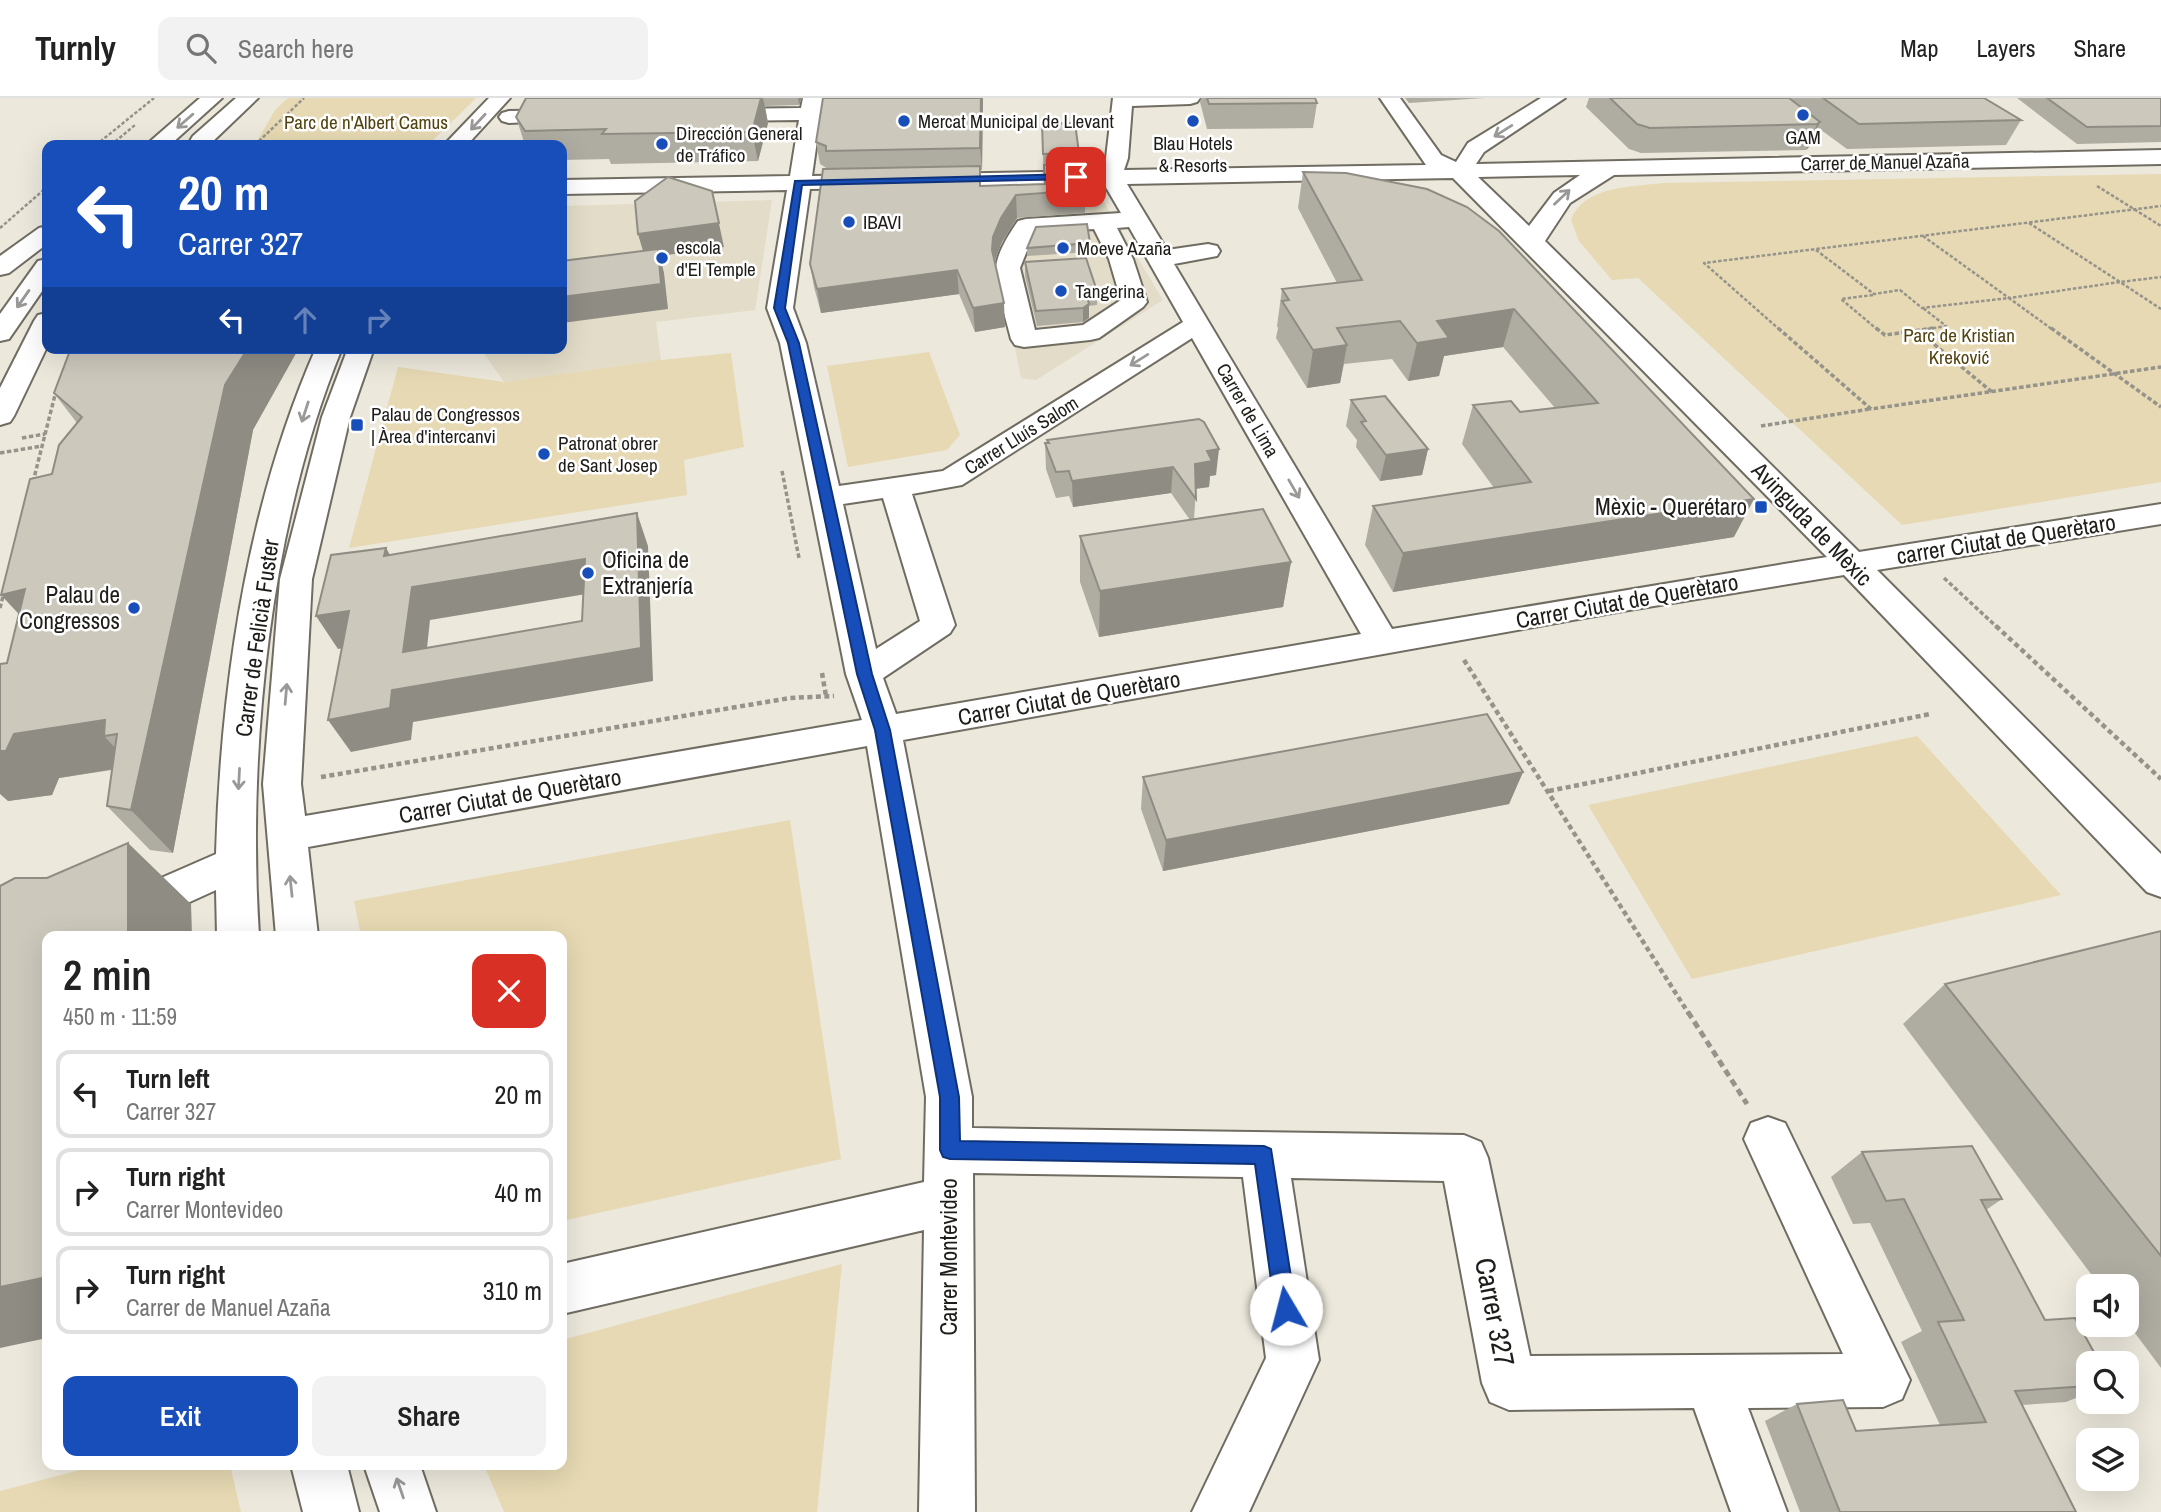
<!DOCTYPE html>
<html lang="en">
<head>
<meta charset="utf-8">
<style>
  body { margin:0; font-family:"Archivo Narrow",sans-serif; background:#f2f2f2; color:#222; height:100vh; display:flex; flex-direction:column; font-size:26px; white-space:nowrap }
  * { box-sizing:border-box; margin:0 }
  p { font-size:23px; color:#767676 }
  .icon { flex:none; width:38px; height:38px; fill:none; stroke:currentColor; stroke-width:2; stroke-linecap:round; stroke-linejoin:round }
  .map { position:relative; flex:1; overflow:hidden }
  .details { position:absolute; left:42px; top:833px; width:525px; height:539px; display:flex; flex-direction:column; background:#fff; border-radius:14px; box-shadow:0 7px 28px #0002 }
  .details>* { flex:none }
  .banner { position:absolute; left:42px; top:42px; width:525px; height:214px; border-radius:14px; box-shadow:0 7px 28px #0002; background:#174eba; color:#fff; overflow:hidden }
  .tools { position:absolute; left:2076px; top:1176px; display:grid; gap:14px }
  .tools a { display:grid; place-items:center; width:63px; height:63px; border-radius:14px; background:#fff; box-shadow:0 7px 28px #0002; font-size:35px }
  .pin { position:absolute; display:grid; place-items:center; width:60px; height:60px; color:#fff; margin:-30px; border-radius:14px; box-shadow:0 4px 10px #0006 }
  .me { position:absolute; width:77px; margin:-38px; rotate:352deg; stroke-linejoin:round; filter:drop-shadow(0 0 5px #0008) }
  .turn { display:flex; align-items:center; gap:24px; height:147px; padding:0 21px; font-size:32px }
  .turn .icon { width:91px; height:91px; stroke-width:2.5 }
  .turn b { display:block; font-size:49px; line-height:60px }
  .lanes { display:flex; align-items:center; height:66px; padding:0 21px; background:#0003; justify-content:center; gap:35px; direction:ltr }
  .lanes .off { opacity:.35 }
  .round { display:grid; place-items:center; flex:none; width:74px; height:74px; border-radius:14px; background:#f2f2f2 }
  .summary { display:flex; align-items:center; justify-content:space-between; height:119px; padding:0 21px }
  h1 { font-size:42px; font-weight:600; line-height:52px }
  .action { display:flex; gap:14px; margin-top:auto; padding:14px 21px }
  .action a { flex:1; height:80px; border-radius:14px; background:#174eba; color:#fff; font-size:28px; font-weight:600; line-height:80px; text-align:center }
  .action a+a { background:#f2f2f2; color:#222 }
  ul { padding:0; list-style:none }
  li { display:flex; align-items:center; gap:21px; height:88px; margin:0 14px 10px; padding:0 7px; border:4px solid #e0e0e0; border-radius:14px }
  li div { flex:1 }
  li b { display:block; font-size:26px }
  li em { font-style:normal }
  header { display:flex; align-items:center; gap:42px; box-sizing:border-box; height:98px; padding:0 35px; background:#fff; border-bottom:2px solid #e0e0e0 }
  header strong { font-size:33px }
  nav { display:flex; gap:38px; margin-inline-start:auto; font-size:24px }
  .search { width:490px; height:63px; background:#f2f2f2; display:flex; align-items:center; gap:18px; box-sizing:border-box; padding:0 24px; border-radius:14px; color:#767676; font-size:26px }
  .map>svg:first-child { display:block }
</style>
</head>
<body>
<header>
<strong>Turnly</strong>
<div class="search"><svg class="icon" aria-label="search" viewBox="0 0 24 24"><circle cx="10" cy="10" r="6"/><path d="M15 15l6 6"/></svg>Search here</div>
<nav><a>Map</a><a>Layers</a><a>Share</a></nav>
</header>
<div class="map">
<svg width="2161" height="1414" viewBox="0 0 2161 1414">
  <rect width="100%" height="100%" fill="#ece8dc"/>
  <g fill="#e2dcc8">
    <path d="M1095 97 1101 99 1163 202 1036 282 1021 280 984 99Z"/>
    <path d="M772 102 755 212 656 224 661 262 504 284 480 250H562V108Z"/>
  </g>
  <g fill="#e6d9b3">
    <path d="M288 0H476L428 47H255L275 12Z"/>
    <path d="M2161 76V384L1902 427 1638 180 1612 182 1579 143 1571 122C1583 88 1631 89 1663 85Z"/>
    <path d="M929 254 960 337 947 352 848 369 827 268Z"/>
    <path d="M731 255 744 349 684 362 687 397 349 450 398 269 504 284 661 262Z"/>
    <path d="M1917 638 2061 797 1692 881 1588 707Z"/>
    <path d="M790 722 841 1061 562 1123V838H361L354 803Z"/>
    <path d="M842 1166 817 1414H504L484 1367H562V1242Z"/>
    <path d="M99 1367H230L241 1414H0V1393Z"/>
  </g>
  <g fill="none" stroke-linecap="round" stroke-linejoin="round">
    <g stroke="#706c62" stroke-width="4">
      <g id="minor">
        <path d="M489 0H510L467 47H444Z"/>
        <path d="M803 0H823L812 78 1102 73 1106 60 1113 0H1200L1197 4 1190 6 1132 8 1128 60 1124 72 1426 67 1380 0H1400L1441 57 1456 64 1468 45 1541 0H1565L1484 54 1476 66 2161 52V66L1614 77 1570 105 1545 143 1859 454 2161 406V426L1877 472 2161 756V799L2147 794 1844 477 1623 513 903 642 972 999V1030L1464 1037 1481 1044 1488 1060 1530 1258 1843 1256 1744 1041 1751 1025 1768 1019 1785 1025 1910 1282 1902 1301 1883 1309 1748 1310 1787 1414H1731L1694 1310 1509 1312 1490 1304 1482 1285 1444 1083 1291 1080 1319 1262 1249 1414H1192L1266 1260 1243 1079 973 1075 975 1414H919L924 1132 562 1216V1166L924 1084 926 999 867 648 308 749 318 838H276L263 686 280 481 322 319 348 250H374L350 319 312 481 301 686 305 718 862 622 846 576 780 245 767 210 787 92 562 96V82L790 78 799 22 714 23 707 21 704 17 707 13 714 11 801 10ZM1580 77 1554 95 1529 128 1478 79ZM1453 80 1827 459 1392 531 1174 166 1217 158 1220 153 1217 148 1208 146 1167 152 1127 86ZM1104 86 1121 115 1026 121 1018 123C1009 136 998 153 996 169 994 184 1007 224 1011 241L1015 247 1024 249 1090 242 1099 240 1143 209 1147 204 1133 161 1117 130 1129 129 1183 224 943 373 839 388 806 245 793 210 810 91ZM1094 131 1109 161 1121 202 1083 227 1035 232 1020 170 1034 135ZM1192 240 1361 536 896 616 883 580 950 535 955 527 912 396 962 387ZM883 400 920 523 876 551 843 406Z"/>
        <path d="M570 12 577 14 580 18 577 22 509 25 502 23 499 19 502 15 509 13Z"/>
        <path d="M47 128V146L9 175 0 177V158L39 130Z"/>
        <path d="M316 250H342C270 425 247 650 259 838H217L216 792 115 838H52L58 825 216 756C221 585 247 407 316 250Z"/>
        <path d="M291 1367H347L359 1414H303Z"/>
        <path d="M364 1367H420L436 1414H380Z"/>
      </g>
    </g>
    <g stroke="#706c62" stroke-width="4">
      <g id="highway">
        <path d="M200 0H222L170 47H146Z"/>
        <path d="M236 0H258L209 47H193L190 43 193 38Z"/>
        <path d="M47 161V186L9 241 0 243V216L38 163Z"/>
        <path d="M47 215V249L14 318 10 324 0 327V290L34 223 38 217Z"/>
      </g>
    </g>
    <g stroke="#96938b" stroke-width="2.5" stroke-dasharray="3.5 2" stroke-linecap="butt">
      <path d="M96 47 154 0"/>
      <path d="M111 47 135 27"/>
      <path d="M255 47 304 0"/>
      <path d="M2097 88 2161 128"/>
      <path d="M2029 125 2120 184 2161 179"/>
      <path d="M0 130 47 89"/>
      <path d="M1923 138 2009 200 2120 184 2161 211"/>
      <path d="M1816 152 1874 196 1900 192 1922 210 2009 200 2053 232"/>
      <path d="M1873 197 1841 201 1878 232"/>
      <path d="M1780 232 1704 165 2161 108"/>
      <path d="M1922 232 1946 228 1923 210"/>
    </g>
    <g stroke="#96938b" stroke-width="3.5" stroke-dasharray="4.5 2.5" stroke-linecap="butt">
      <path d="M1778 230 1871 311 2161 269"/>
      <path d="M1876 230 1885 237 1934 230"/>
      <path d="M2051 230 2161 309"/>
      <path d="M1918 233 1992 294"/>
      <path d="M1761 328 1870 311"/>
      <path d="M22 340 45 336"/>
      <path d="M0 355 42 348"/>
      <path d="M782 373 799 460"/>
      <path d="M33 384 56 293"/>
      <path d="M1944 480 1998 530"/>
      <path d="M0 510 4 494"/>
    </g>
    <g stroke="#96938b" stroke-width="4.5" stroke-dasharray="5 3.5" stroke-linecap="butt">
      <path d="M1996 528 2161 681"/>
      <path d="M1464 562 1689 916"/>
      <path d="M822 575 826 598"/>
      <path d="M321 679 790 600 834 598"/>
      <path d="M1549 693 1930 616"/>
    </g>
    <path stroke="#96938b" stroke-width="5" stroke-dasharray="7 4.5" stroke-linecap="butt" d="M1688 914 1747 1006"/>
    <use href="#minor" fill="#fff" fill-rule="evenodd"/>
    <use href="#highway" fill="#fff" fill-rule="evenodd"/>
  </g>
  <g fill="#afaca2">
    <path d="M526 0H802L799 7 765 8 768 25 758 63 611 66 609 61 562 62V47H525L516 19Z"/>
    <path d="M823 0H983L982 72H980L981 88 1044 86 1042 26 1079 55V66L1085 92V115L1017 120 1002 144 995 162 1005 229 975 234 959 196 821 215 814 189 810 166 828 71 820 66 816 44Z"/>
    <path d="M1201 0H1315L1317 5 1313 30 1207 31 1200 4Z"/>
    <path d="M1405 0H1484L1409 5Z"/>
    <path d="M1589 0H1984L2021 22 2006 47 1847 51 1817 29 1809 49 1806 52 1641 55 1629 51 1586 9Z"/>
    <path d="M2017 0H2161V44L2077 46Z"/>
    <path d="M1303 74 1427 91 1734 439 1393 494 1365 447 1373 408 1494 390 1462 346 1473 307 1520 314 1555 310 1503 249 1444 258 1439 278 1408 283 1392 261 1344 266 1340 285 1307 290 1276 240 1278 230 1277 228 1282 191 1337 185 1298 110Z"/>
    <path d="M1090 145V154L1027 158V150Z"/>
    <path d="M1025 164 1097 193V207L1089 208V220L1083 224 1037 228 1025 178Z"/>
    <path d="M54 295 253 332 173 755 150 752 107 708 112 672 59 680 52 697 8 703 7 565 52 376 77 325Z"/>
    <path d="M1351 302 1428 351 1422 377 1380 383 1356 349 1357 342 1346 328Z"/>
    <path d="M1047 342 1216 377 1210 378 1209 389 1196 391 1194 421 1291 464 1283 509 1099 539 1080 484V438L1190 422 1171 395 1073 409 1069 398 1056 400 1046 371 1045 345H1048Z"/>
    <path d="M1523 674 1509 706 1163 773 1141 711 1143 679Z"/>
    <path d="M2161 833V1270L2126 1223V1188H2100L1903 926 1945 886Z"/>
    <path d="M1862 1054 2002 1101 1986 1112 2045 1222 2088 1265V1295L2066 1304 2022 1307 2076 1414H1800L1765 1323 1797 1306 1856 1333 1940 1327 1901 1244 1922 1233 1870 1125 1853 1126 1831 1079Z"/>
  </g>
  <g fill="#8f8c84">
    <path d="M761 0H763L768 25 758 63 752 34Z"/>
    <path d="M798 0H802L799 7Z"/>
    <path d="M981 0H983L982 72 980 50Z"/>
    <path d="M1820 24 1809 49 1806 52 1817 26Z"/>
    <path d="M712 93 724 149 660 158 664 175 668 211 562 225V199L645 160 638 136Z"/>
    <path d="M1016 97 1017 120 1002 144 995 162 992 152 993 139 1001 120Z"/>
    <path d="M957 172 959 196 821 215 817 191Z"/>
    <path d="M1004 205 1005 229 975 234 973 210Z"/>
    <path d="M1089 206V220L1083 224V210Z"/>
    <path d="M1514 211 1503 249 1444 258 1439 278 1408 283 1417 245 1437 223Z"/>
    <path d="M1347 247 1340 285 1307 290 1313 252Z"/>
    <path d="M248 250H299L253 332 173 755 131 712 142 663 117 636 104 638 132 668 59 680 52 697 8 703 0 696V653H6L14 636 105 622 142 662 225 287Z"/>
    <path d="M1219 351 1216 377 1210 378 1209 389 1193 391 1195 366 1207 353Z"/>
    <path d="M1428 351 1422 377 1380 383 1386 357Z"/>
    <path d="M1173 369 1171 395 1073 409 1072 383Z"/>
    <path d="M1754 401 1734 439 1393 494 1403 455Z"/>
    <path d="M637 415 648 448 653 583 413 624 411 642 351 654 328 622 392 592 403 554 412 489 585 461 598 494 430 522 423 587 641 550Z"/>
    <path d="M386 450 405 483 384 458Z"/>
    <path d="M1291 464 1283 509 1099 539 1100 493Z"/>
    <path d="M25 491 43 542 1 497Z"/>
    <path d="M349 513 370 546 338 551 316 518Z"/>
    <path d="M1523 674 1509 706 1163 773 1166 742Z"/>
    <path d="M128 745 191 806 192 838H128Z"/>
    <path d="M47 1179V1240L0 1250V1189Z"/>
  </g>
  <g fill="#ccc8bc" stroke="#8f8c84" stroke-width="2" fill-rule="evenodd">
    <path d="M526 0H761L752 34 602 36 606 31 525 33 516 19Z"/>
    <path d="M823 0H981L980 50 826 53V48L816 44Z"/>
    <path d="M1207 0H1315L1317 5 1209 6Z"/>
    <path d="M1610 0H1789L1820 24 1817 26 1650 30 1637 26Z"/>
    <path d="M1823 0H1984L2021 22 1859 26Z"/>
    <path d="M2047 0H2161V28L2087 29Z"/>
    <path d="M1075 25 1079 55 1043 56 1042 26Z"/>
    <path d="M1081 66 1085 92 1016 97 1001 120 993 139 992 152 1004 205 973 210 957 172 817 191 810 166 823 71 980 68V88L1045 86 1044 67Z"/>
    <path d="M1303 74 1346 75 1427 91 1467 109 1499 133 1754 401 1403 455 1373 408 1531 384 1473 307 1511 303 1520 314 1598 305 1514 211 1437 223 1449 240 1417 245 1400 223 1337 230 1347 247 1313 252 1282 203 1289 202 1282 191 1362 182Z"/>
    <path d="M668 79 712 93 719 125 638 136 635 103Z"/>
    <path d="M1087 126 1090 145 1027 150 1036 129Z"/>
    <path d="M658 151 661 186 562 199V163Z"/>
    <path d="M1086 160 1097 193 1086 194 1089 206 1083 210 1036 213 1025 164Z"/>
    <path d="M71 250H248L225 287 131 712 107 708 117 636 104 638 105 622 14 636 6 653H0V566L7 565 25 491 1 497 30 381 52 376 59 347 82 319 54 295Z"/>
    <path d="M1385 298 1428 351 1386 357 1361 324 1366 323 1351 302Z"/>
    <path d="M1199 321 1204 324 1219 351 1207 353 1212 363 1195 366 1196 401 1173 369 1072 383 1069 373 1056 374 1045 345H1049L1047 342Z"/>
    <path d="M1263 411 1291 464 1100 493 1080 438Z"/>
    <path d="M637 415 641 550 392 592 390 610 328 622 349 513 316 518 331 457 386 450 384 458ZM585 461 582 523 403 554 412 489Z"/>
    <path d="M1487 616 1523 674 1166 742 1143 679Z"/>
    <path d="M128 745V838H47V1179L0 1189V788L15 780H47Z"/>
    <path d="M2161 833V1158L1945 886Z"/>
    <path d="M1972 1048 2002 1101 1981 1102 2045 1222 2075 1220 2100 1265H2088V1288L2015 1293 2076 1414H1840L1797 1306 1843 1302 1856 1333 1986 1324 1938 1224 1964 1222 1904 1101 1886 1103 1862 1054Z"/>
  </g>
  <defs><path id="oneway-shaft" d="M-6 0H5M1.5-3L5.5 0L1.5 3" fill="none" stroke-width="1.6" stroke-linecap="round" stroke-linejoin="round" transform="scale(1.75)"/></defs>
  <g stroke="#9a9998">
    <use href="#oneway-shaft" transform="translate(185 23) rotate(139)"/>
    <use href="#oneway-shaft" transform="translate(478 24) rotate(133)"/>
    <use href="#oneway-shaft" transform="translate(1503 33) rotate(148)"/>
    <use href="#oneway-shaft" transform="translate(1562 99) rotate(-43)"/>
    <use href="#oneway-shaft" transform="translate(23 201) rotate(125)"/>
    <use href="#oneway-shaft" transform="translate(1139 262) rotate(148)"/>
    <use href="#oneway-shaft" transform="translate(305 314) rotate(108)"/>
    <use href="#oneway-shaft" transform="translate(1294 391) rotate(60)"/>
    <use href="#oneway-shaft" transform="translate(286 596) rotate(-85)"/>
    <use href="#oneway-shaft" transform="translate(239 681) rotate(93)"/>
    <use href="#oneway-shaft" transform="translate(291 788) rotate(-96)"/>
    <use href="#oneway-shaft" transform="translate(400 1390) rotate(-109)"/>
  </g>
  <path fill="#174eba" stroke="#0f3379" stroke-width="2" d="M1076 76 1081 79 1079 81 802 87 785 210 799 245 872 576 890 632 959 999 960 1043 1264 1048 1271 1051 1296 1211 1293 1218 1286 1221 1278 1218 1275 1211 1255 1066 950 1061 943 1059 940 1052V999L875 632 857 576 788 245 774 210 795 83Z"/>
  <g fill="#174eba" stroke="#fff" stroke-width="2.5">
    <circle cx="1803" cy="17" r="7"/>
    <circle cx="904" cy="23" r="7"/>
    <circle cx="1193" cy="23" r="7"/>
    <circle cx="662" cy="46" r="7"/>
    <circle cx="849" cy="124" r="7"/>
    <circle cx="1063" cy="150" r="7"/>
    <circle cx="662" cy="160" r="7"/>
    <circle cx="1061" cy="193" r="7"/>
    <rect x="350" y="320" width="14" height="14" rx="3.5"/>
    <circle cx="544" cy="356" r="7"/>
    <rect x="1754" y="402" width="14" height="14" rx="3.5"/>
    <circle cx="588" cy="475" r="7"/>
    <circle cx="134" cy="510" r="7"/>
  </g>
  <g text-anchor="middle" stroke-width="5" stroke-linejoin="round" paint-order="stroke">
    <g font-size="19" fill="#1f1d19" stroke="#fff" text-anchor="start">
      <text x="918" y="30">Mercat Municipal de Llevant</text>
      <text x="676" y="42">Dirección General<tspan x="676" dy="22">de Tráfico</tspan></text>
      <text x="1803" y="46" text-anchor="middle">GAM</text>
      <text x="1193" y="52" text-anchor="middle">Blau Hotels<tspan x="1193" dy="22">&amp; Resorts</tspan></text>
      <text x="863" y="131">IBAVI</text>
      <text x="676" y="156">escola<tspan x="676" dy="22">d'El Temple</tspan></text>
      <text x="1077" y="157">Moeve Azaña</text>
      <text x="1075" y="200">Tangerina</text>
      <text x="371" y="323">Palau de Congressos<tspan x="371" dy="22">| Àrea d'intercanvi</tspan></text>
      <text x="558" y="352">Patronat obrer<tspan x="558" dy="22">de Sant Josep</tspan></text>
    </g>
    <g font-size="19" fill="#52430f" stroke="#fff">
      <text x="366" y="31">Parc de n'Albert Camus</text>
      <text x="1959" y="244">Parc de Kristian<tspan x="1959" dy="22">Kreković</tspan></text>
    </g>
    <g font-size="19" fill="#1f1d19" stroke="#fff">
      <text transform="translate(1885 64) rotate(-1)" y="7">Carrer de Manuel Azaña</text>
      <text transform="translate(1248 312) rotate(60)" y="7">Carrer de Lima</text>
      <text transform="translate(1021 337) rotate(-32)" y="7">Carrer Lluís Salom</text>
    </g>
    <g font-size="23" fill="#1f1d19" stroke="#fff" text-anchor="end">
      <text x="1747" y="417">Mèxic - Querétaro</text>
      <text x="602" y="470" text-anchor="start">Oficina de<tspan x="602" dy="26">Extranjería</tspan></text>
      <text x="120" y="505">Palau de<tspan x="120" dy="26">Congressos</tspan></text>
    </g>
    <g font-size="23" fill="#1f1d19" stroke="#fff">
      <text transform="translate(1812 426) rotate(46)" y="8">Avinguda de Mèxic</text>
      <text transform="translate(2006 441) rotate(-9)" y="8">carrer Ciutat de Querètaro</text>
      <text transform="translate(1627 503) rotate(-10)" y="8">Carrer Ciutat de Querètaro</text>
      <text transform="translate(257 540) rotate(-82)" y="8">Carrer de Felicià Fuster</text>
      <text transform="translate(1069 600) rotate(-10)" y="8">Carrer Ciutat de Querètaro</text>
      <text transform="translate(510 698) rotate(-10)" y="8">Carrer Ciutat de Querètaro</text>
      <text transform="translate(949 1159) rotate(-90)" y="8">Carrer Montevideo</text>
    </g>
    <g font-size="28" fill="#1f1d19" stroke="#fff">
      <text transform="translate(1495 1214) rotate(79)" y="10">Carrer 327</text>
    </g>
  </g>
</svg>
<div class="tools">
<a><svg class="icon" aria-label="sound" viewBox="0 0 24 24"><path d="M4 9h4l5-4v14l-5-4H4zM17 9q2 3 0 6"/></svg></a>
<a><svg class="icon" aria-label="search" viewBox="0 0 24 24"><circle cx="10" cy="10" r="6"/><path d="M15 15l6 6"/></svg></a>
<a><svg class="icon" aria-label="layers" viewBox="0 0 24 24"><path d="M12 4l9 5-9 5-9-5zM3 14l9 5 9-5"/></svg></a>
</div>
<div class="pin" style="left:1076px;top:79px;background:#d93025"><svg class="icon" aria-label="arrive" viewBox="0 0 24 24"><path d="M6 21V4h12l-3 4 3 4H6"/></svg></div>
<svg class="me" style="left:1286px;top:1211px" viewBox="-20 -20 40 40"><circle r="19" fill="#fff"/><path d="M0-13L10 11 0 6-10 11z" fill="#174eba"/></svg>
<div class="banner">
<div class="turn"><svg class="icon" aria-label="left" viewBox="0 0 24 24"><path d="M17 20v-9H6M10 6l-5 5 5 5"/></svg><div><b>20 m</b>Carrer 327</div></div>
<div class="lanes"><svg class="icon" aria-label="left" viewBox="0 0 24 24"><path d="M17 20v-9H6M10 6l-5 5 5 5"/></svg><svg class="icon off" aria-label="ahead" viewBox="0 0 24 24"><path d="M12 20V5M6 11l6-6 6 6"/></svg><svg class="icon off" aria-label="right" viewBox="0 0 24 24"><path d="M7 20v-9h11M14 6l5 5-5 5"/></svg></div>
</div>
<section class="details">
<div class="summary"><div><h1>2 min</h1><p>450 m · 11:59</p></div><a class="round" style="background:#d93025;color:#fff"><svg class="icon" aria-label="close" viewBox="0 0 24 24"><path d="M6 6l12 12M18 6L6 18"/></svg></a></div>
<ul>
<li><svg class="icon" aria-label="left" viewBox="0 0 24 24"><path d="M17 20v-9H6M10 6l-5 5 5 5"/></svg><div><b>Turn left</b><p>Carrer 327</p></div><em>20 m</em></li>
<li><svg class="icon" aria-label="right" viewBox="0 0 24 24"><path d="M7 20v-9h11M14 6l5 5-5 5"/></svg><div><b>Turn right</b><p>Carrer Montevideo</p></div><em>40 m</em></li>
<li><svg class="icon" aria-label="right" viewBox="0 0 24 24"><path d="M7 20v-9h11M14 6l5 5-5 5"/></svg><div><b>Turn right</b><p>Carrer de Manuel Azaña</p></div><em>310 m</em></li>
</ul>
<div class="action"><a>Exit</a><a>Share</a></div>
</section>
</div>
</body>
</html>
